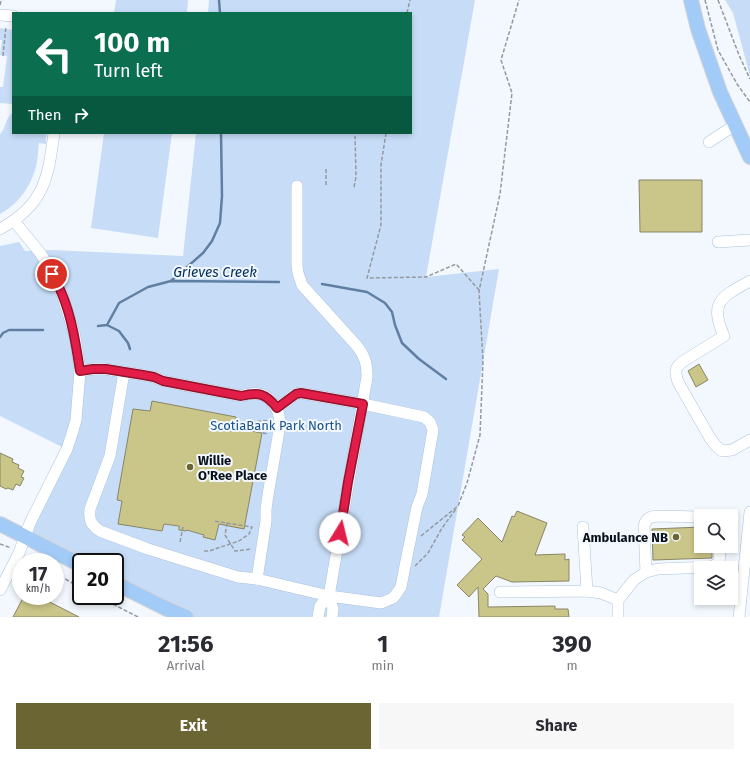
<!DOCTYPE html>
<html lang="en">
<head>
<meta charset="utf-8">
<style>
  body { margin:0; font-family:"Fira Sans",sans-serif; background:#f7f7f7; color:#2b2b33; height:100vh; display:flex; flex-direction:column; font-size:15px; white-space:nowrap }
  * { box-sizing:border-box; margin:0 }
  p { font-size:13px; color:#7c7c81 }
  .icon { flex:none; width:22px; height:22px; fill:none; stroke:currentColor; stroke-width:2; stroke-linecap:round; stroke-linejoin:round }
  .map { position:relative; height:617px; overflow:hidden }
  .details { display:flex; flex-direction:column; background:#fff; flex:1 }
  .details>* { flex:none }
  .banner { position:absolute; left:12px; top:12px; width:400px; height:122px; border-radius:0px; box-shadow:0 2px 6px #0003; background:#0b6e4f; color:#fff; overflow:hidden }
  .controls { position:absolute; left:694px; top:509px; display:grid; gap:8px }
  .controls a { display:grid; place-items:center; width:44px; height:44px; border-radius:0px; background:#fff; box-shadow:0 2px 6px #0003; font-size:20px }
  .speed { position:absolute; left:12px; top:553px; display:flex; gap:8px; font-size:20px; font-weight:700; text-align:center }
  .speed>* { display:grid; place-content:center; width:52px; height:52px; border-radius:50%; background:#fff; box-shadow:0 2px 6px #0003; line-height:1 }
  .speed small { font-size:10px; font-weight:400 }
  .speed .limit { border:2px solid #111; border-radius:6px; background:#fff; color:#111 }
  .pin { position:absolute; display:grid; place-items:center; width:34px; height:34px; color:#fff; margin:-17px; border:2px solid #fff; border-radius:50%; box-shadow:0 1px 4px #0007 }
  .me { position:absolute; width:44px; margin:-22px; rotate:9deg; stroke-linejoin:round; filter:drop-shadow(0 0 3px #0008) }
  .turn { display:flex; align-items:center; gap:14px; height:84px; padding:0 16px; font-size:18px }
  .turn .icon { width:52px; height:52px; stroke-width:2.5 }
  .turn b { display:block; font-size:28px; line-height:34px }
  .then { display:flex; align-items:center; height:38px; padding:0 16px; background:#0003; gap:8px; font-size:15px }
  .eta { display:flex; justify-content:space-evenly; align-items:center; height:68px; text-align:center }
  .eta b { font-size:24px; font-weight:700; line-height:28px }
  .primary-button { display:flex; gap:8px; margin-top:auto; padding:8px 16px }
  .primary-button a { flex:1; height:46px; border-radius:0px; background:#6a6532; color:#fff; font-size:16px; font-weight:700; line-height:46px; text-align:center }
  .primary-button a+a { background:#f7f7f7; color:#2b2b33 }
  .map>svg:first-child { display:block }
</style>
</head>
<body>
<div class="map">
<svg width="750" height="617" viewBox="0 0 750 617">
  <rect width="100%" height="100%" fill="#f3f8fe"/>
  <g fill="#c7ddf7">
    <path d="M116 0H188L187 13H114Z"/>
    <path d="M209 0H475L426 277 499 269 439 617H186L115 583V562H81L25 537 66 449 0 416V246L19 242 25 251 52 250 183 256 196 133H411V13H208Z"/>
    <path d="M725 0H750V76L733 13Z"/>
    <path d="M0 28 13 30V104H12L0 103V87H3L7 56 0 55 2 40H0Z"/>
    <path d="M13 112V133H46V144L39 143C38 149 38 156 37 162 33 184 19 204 0 214V134C6 128 5 118 13 112Z"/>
    <path d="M104 133H172L158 238 91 228Z"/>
  </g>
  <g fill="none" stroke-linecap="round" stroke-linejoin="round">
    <g stroke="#607fa2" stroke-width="2.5">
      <path d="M219 0 220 13"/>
      <path d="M171 281 203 253 212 241 220 223 222 196 221 133"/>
      <path d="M322 284 367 292 385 303 392 312 395 325 402 343 419 359 446 379"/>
      <path d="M107 325 119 331 128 343 130 349"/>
      <path d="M98 326 107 325 119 303 148 287 171 281 279 282"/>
      <path d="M0 337 3 333 9 330H43"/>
    </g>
  </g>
  <g fill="#cac588" stroke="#888666">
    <path d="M639 180H702V232H640Z"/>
    <path d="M699 364 708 380 696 387 688 371Z"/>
    <path d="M152 401 236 417 234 428 262 433 244 529 219 524 215 540 203 537 204 535 187 530 186 531 179 530V526L164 524 162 531 118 524 122 501 117 500 133 409 150 411Z"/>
    <path d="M0 453 13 459 12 462 19 465 18 468 24 471 21 477 24 478 20 486 16 484 13 490 8 488 6 489 0 486Z"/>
    <path d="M517 511 547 523 535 555 565 554V560L569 559V581L512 582 496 576 483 589 488 594V607L555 606V609H568L569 617H479L478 587 469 597 457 585 482 559 462 540 465 537 462 535 478 518 502 542 512 516 514 517Z"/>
    <path d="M701 527V546H712V558L653 560 652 529Z"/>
    <path d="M24 596H38L79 617H13Z"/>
  </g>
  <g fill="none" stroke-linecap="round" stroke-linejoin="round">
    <g stroke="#abc2dd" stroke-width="12">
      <g id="minor">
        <path d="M0 15 13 16"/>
        <path d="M709 142 735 125"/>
        <path d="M297 186V266L298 273 302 285 357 346C365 356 367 364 367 377L329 596 333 609 332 617"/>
        <path d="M0 229C44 205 48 179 54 133"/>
        <path d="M718 242 750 240"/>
        <path d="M750 281C721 297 709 302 724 336L682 362C674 369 675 372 678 382L710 438 716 446 722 451 732 450 750 440"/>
        <path d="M80 371 93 369H105L143 375 154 377 163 381 241 396C244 395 247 394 250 394 269 391 280 408 280 425L268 495 266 509V521L257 579"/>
        <path d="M124 372 110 456 90 509C89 520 90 524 100 531L148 549 238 577 257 579 329 596 381 603 393 598 397 593 401 587 404 571 417 507 422 494 433 430 430 422 424 417 363 404 301 393 296 394 277 408"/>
        <path d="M583 527 587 591"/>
        <path d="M646 572 644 526C646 519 649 517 656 516L701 517"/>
        <path d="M0 590 19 553 30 523 67 449 72 434 76 420 80 371 75 337 69 316 62 294 52 274 41 254 14 221"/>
        <path d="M500 592 587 591 601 593 618 600"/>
        <path d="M618 600 634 580 646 572 658 569 710 567C722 563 720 557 719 546"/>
        <path d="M318 617 320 606 329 596"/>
        <path d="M618 617V600"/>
        <path d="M739 617 750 512"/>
      </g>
    </g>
    <g stroke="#d3d4d6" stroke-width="16">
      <g id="major">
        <path d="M691 0 698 29 720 92 750 157"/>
        <path d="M0 524 81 565"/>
        <path d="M115 583 167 609 186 617"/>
      </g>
    </g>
    <g stroke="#9399a0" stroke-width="1.5" stroke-dasharray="4 2" stroke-linecap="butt">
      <path d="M705 0 718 50 737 84 750 102"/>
      <path d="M718 0 739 55 750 79"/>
      <path d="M0 5 1 1 3 0"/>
      <path d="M407 13 410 0"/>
      <path d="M3 56 6 26"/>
      <path d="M386 133 381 165V225L367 278 426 277 456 264 479 290"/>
      <path d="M326 169V186"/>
      <path d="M354 187 356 177 355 136"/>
      <path d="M245 429 268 434"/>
      <path d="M244 430V426C254 422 260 420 270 421"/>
      <path d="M227 523 225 535 235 551 252 549"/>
      <path d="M421 536 458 506 467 483 480 435 483 361 479 291 500 194 512 93 501 60 519 0"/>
      <path d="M180 542 183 527"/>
      <path d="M0 544 11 548"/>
      <path d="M204 551H209L239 541 249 534 252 527 214 521"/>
      <path d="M28 558 35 562"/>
      <path d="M415 566 428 553 442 528 456 509"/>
      <path d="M55 573 81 588"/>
      <path d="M97 596 138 617"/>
    </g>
    <use href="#minor" stroke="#fff" stroke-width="11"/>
    <use href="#major" stroke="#a3cbf8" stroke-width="14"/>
  </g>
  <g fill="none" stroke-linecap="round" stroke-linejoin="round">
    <g stroke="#92132f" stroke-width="10">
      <path id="route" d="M52 274C56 280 59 287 62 294 72 318 76 345 80 371L93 369H106L143 375 154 377 163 381 241 396C258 392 266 393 277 408L296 394 301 393 363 404 348 482 340 533"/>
    </g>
    <use href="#route" stroke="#e11d48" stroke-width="7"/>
  </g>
  <g fill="#6a6532" stroke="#f3f8fe" stroke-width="1.5">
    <circle cx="190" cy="467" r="4"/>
    <circle cx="676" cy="537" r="4"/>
  </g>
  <g text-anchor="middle" stroke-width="4" stroke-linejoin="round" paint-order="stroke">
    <g font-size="13" fill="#19528b" stroke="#f3f8fe">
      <text x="276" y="430">ScotiaBank Park North</text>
    </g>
    <g font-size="13" font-weight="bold" fill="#081019" stroke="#f3f8fe" text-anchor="start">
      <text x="198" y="465">Willie<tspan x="198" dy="15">O'Ree Place</tspan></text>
      <text x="668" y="542" text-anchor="end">Ambulance NB</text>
    </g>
    <g font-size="14" font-style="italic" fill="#03305b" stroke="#f3f8fe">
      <text x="215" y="277">Grieves Creek</text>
    </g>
  </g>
</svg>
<div class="controls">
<a><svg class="icon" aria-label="search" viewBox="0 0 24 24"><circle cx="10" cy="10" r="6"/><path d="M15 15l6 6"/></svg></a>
<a><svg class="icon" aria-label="layers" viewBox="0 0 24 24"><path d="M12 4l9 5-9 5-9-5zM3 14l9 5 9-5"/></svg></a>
</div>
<div class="speed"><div>17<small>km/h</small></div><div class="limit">20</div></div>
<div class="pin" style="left:52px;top:274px;background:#d93025"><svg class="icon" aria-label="arrive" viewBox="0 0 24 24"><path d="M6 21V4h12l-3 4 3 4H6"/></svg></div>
<svg class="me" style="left:340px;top:533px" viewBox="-20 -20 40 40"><circle r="19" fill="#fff"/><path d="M0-13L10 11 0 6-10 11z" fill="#e11d48"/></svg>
<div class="banner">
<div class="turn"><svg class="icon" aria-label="left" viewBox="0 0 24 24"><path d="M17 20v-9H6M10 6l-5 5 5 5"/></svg><div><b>100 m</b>Turn left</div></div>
<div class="then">Then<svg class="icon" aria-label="right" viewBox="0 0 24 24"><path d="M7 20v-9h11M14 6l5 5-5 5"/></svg></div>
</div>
</div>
<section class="details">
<div class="eta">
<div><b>21:56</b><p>Arrival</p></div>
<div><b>1</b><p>min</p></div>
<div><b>390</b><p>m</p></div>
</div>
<div class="primary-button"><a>Exit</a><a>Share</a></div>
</section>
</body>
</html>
